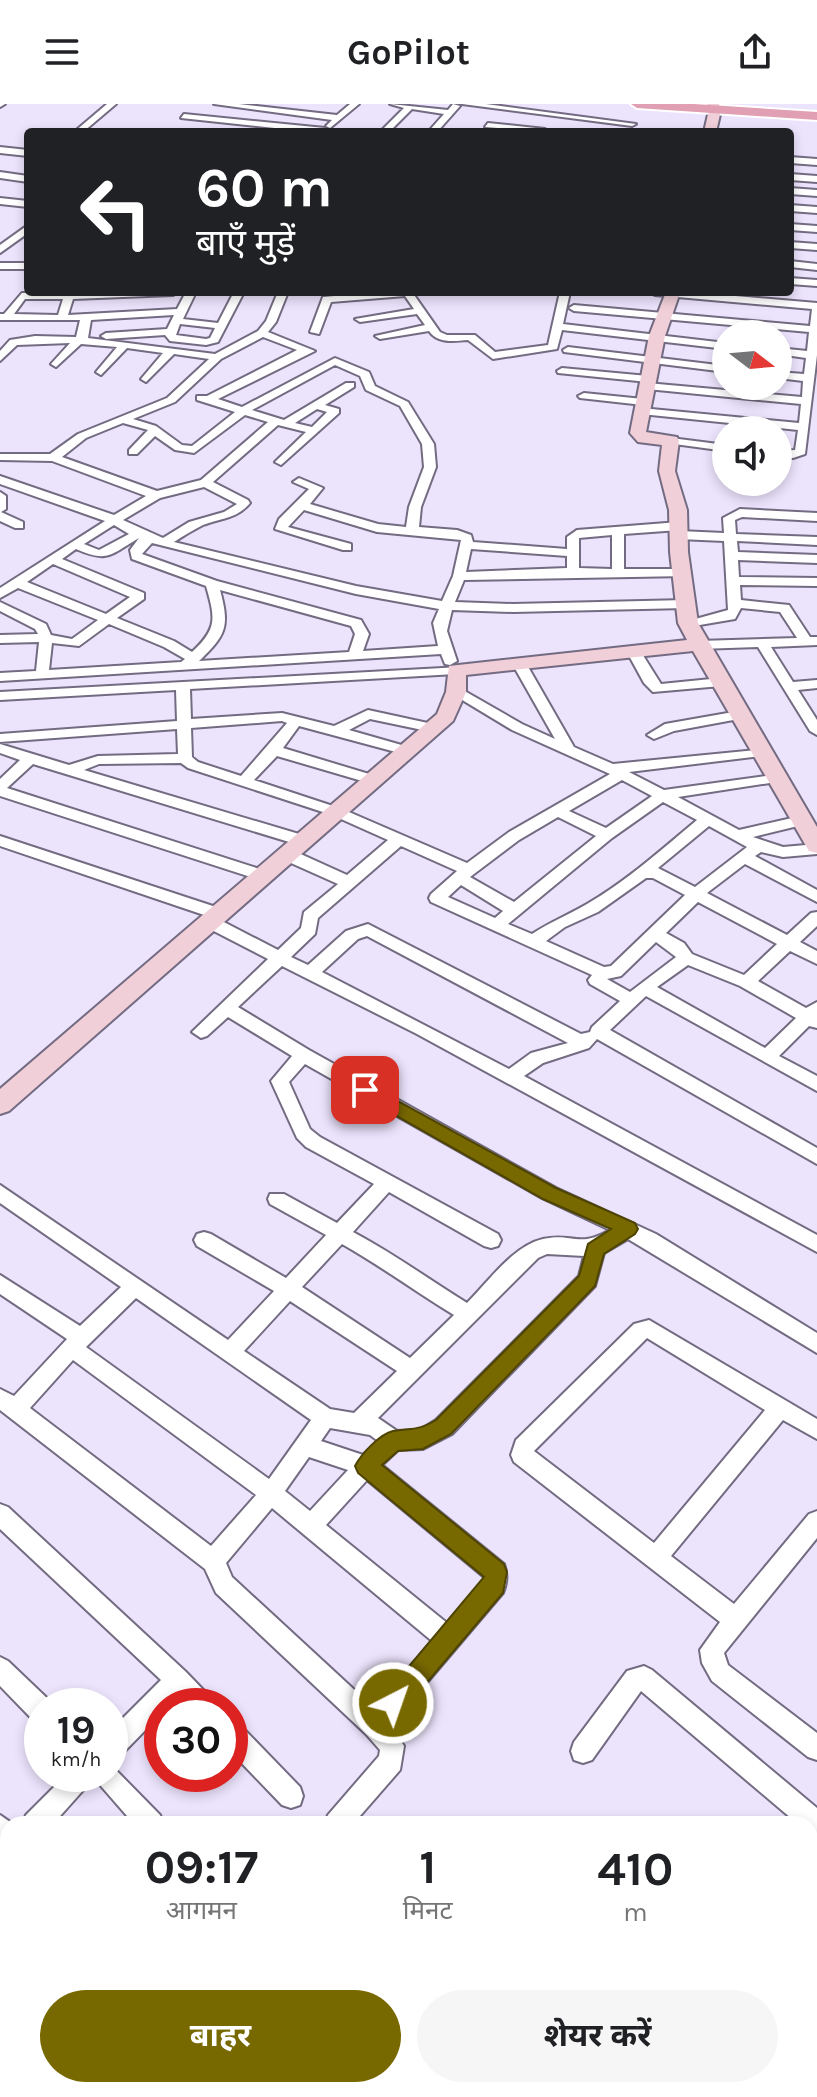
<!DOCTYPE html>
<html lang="hi">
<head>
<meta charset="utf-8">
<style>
  body { margin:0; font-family:Karla,"Noto Sans Devanagari",sans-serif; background:#f6f6f6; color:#202124; height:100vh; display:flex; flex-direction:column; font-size:30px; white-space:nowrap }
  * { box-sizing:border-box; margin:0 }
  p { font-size:26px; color:#757577 }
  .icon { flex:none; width:44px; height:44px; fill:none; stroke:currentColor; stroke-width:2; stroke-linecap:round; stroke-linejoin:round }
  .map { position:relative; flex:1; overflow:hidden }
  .details { position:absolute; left:0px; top:1712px; width:818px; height:282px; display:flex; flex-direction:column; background:#fff; border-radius:24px 24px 0 0; box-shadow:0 4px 12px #0003 }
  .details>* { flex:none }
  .top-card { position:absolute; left:24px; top:24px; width:770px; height:168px; border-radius:8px; box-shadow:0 4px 12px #0003; background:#202124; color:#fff; overflow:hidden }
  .needle { width:52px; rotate:106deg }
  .controls { position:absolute; left:712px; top:216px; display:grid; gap:16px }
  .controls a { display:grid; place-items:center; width:80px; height:80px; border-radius:50%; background:#fff; box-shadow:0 4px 12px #0003; font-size:40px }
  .speed { position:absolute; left:24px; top:1584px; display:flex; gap:16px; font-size:40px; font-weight:700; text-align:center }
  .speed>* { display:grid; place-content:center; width:104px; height:104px; border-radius:50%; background:#fff; box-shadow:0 4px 12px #0003; line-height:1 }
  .speed small { font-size:20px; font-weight:400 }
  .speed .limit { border:12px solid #d22; background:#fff; color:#111 }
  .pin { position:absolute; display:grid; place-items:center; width:68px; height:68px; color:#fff; margin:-34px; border-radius:16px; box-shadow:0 4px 12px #0006 }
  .me { position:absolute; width:88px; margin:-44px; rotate:41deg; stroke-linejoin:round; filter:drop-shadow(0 0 6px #0008) }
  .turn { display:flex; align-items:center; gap:28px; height:168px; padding:0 40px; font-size:36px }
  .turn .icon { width:104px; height:104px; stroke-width:2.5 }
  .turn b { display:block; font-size:56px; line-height:68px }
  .eta { display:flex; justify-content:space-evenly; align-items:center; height:136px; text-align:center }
  .eta b { font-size:48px; font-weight:700; line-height:56px }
  .primary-button { display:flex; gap:16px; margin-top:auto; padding:16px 40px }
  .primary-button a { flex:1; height:92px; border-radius:48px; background:#786800; color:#fff; font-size:32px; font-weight:700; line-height:92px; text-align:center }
  .primary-button a+a { background:#f6f6f6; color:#202124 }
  header { display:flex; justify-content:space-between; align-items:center; height:104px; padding:0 40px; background:#fff; font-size:36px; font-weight:700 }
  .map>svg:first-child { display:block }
</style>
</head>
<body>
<header><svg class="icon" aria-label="menu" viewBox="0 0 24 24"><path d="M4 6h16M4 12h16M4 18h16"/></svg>GoPilot<svg class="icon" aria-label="share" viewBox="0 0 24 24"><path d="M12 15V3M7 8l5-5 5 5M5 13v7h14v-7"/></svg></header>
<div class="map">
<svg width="817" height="1993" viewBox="0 0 817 1993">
  <rect width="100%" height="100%" fill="#ece4fd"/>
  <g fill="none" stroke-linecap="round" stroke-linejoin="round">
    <g stroke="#736b81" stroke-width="4">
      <g id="street">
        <path d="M0 0H5L0 3Z"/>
        <path d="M107 0H116L83 28H74Z"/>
        <path d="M214 0H239L337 11 350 0H359L330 24 326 22 332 16Z"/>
        <path d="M390 0 448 6 453 0 460 2 437 28H428L444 10 412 5 389 28H380L404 4Z"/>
        <path d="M462 0H486L636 20 632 22Z"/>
        <path d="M184 10 325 24 329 27 311 28 181 14Z"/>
        <path d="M488 19 545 25 549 28 485 23Z"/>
        <path d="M0 43 28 46V52L0 49Z"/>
        <path d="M790 53 817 55V61L790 59Z"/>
        <path d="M0 68 28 72V78L0 74Z"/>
        <path d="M790 70 817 72V78L790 76Z"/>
        <path d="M790 84 817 86V92L790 90Z"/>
        <path d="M0 94 28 97V103L0 100Z"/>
        <path d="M790 101 817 103V109L790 107Z"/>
        <path d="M790 120 817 122V128L790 126Z"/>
        <path d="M28 121V129L0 149V141Z"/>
        <path d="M790 138 817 140V146L790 144Z"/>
        <path d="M790 157 817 160V166L790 163Z"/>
        <rect x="0" y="159" width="28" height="6"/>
        <path d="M790 174 817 176V182L790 180Z"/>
        <path d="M178 188 173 191 73 195 68 211 177 205 186 188H196L183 215 218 219 234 188H244L218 238 206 241 170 237 165 231 106 235 101 232 106 229 167 225 174 211 91 216 88 234 215 250 258 227 266 217 278 188H288L276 218 268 228 315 247 218 295 242 303 335 254 369 268 375 282 408 298 434 340 436 363 421 403 419 423 457 426 471 431 473 438 567 445V433L577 426 679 418 685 422 679 426 624 430V465H682L688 469 687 472 464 476 455 498 513 500 686 496 693 500 686 504 513 508 452 506 447 527 457 557 450 561 445 560 441 550 0 577V569L36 567 39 538 0 539V531L38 530 35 525 0 507V498L46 520 51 531 72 535 98 516 18 484 0 494V484L105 417 0 380V372L114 411 146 392 52 357 0 356V350H50L78 330 167 294 209 255 174 250 146 278 141 275 163 249 127 244 101 271 96 268 117 243 81 240 56 263 51 260 70 239 17 241 0 257V247L10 236 35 232 76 233 80 216H0V210H4L22 189ZM25 195H63L58 211 14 210ZM180 220 215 224 210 234 206 235 176 231ZM263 233 297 246 207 292H197V296L235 308 192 342 182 341 156 322 133 315 175 298 221 255ZM335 261 360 272 366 286 400 302 422 340 424 363 409 403 406 423 378 420 310 400 323 384 299 374 293 378 309 385 279 415 275 425 343 446H351V440L288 423 304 406 377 428 461 436 453 472 442 497 356 482 174 438C183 432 193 426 203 421 221 414 237 415 250 399L248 396 213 378 278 321 306 328 277 356 275 358 281 361 339 309V305L325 301 354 283V279H346L284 316 252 306ZM317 305 327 308 312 323 295 319ZM245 311 268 318 201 376 157 387 62 353 86 334 123 319 148 326 129 346V350H137L155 332 175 346 194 349ZM204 383 237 400 224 408 189 418 163 434 123 416 160 394ZM114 421 129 430 99 446 84 440ZM612 431V465L579 464V434ZM139 434 130 446 132 455 206 482C215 514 218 524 192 548L174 537 117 514 144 495V489L62 455 76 445C108 459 110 451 139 434ZM152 439 356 490 439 505 433 519 438 542 363 547 369 530 361 516 217 477 142 450ZM471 445 567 452V464L466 468ZM53 460 130 493 106 510 27 478ZM220 486 351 522 355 530 349 548 199 557C226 531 230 523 220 486ZM109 520 164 543 185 555 181 558 49 566 52 539 79 542Z"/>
        <path d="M380 188H412L440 228 447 231H475L495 248 548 241 560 188H570L563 220 726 239V245L562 226 557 245 493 255 468 236C454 237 438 240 429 227L380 235 375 232 425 221 417 210 360 218 355 215 414 205 405 192 331 198 319 230 310 228 323 193Z"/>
        <path d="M650 188H690L817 199V251L805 350 793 354 778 353V347L795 346 798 326 641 310 635 307 641 304 799 319 801 300 647 285 642 282 647 279 802 293 803 277 778 274V268L804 270 806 254 778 250V244L807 247 809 228 574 207 569 204 574 201 810 222 812 205 655 191Z"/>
        <path d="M568 243 726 262V268L564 248 563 246Z"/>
        <path d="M562 264 648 272 653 275 648 278 558 269 557 267Z"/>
        <path d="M584 289 643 295 649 298 643 301 580 294 578 292Z"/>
        <path d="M671 334 726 341V347L667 339 665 337Z"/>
        <path d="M0 388 6 392V405L1 408 23 418V424H15L0 417Z"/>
        <path d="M740 405 817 409V417L742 413 735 416 736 430 817 433V441L737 437 738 448 817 451V459L738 456 739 473 817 474V482L740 481 741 496 789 501 810 533H817V541L771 543 793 578 817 576V584L798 586 817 616V631L810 627 758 543 699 545 692 541 699 537 797 534 780 508 741 504 735 515 688 523 681 519 728 506 724 437 679 435 673 431 679 427 724 429 723 414Z"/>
        <path d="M634 544 639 545 661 580 721 574 728 578 721 582 653 588 644 579 627 548Z"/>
        <path d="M520 557 527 561 574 643 613 660 766 645V651L761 652 629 668 664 686 781 670V676L776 678 678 693 739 726 801 712 809 717 806 720 753 733 783 743 817 740V750L783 753 761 748 755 752 817 786V798L745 760 707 789 787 831 811 809 817 808V822L800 838 817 847V860L790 847 758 877 806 904 817 898V924L809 922 779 952 817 972V987L646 892 610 926 817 1044V1060L597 935 589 944 543 959 524 972 817 1131V1148L417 930 282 862 238 903 309 946 556 1084 656 1130 817 1229V1249L628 1135 604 1149 595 1182 452 1330 423 1345 398 1346 382 1361 504 1460C508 1470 507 1479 503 1489L391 1621 404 1642 400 1666 353 1720H324L328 1711 379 1652 380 1646 366 1630 216 1489 205 1465 0 1306V1285L14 1292 67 1235 0 1190V1171L80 1222 121 1183 0 1099V1081L228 1236 274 1187 197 1142 194 1136 197 1130 204 1128 211 1130 286 1174 326 1131 270 1100 268 1095 270 1090H284L337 1119 374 1080 306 1043 297 1034 271 977 292 952 228 913 207 932 201 934 192 928 268 855 204 822 202 818 210 813 0 742V732L225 806 227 810 225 814 218 815 278 846 301 824 304 808 338 780 282 755 280 751 282 747H294L347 771 388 736 332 711 188 664 181 659 99 660 84 666 309 733 312 737 309 741H299L33 660 7 684 269 768 271 772 263 777 0 692V675L20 656 0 649V640L69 661 98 652 178 650 177 625 0 638V630L177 617 176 586 0 596V588L461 563 463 566 456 570 190 585 191 615 282 609 334 622 368 606 437 621 439 624 432 628 370 615 349 626 412 644 414 647 407 651 299 622 283 644 379 673V679H369L277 652 254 676 342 705 467 759 509 728 610 670 512 626 449 588 456 584 461 585 522 620 555 635 513 561ZM282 617 287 619 241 672 198 658 192 653 191 624ZM622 676 652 692 606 724 569 707ZM663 698 697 716C662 745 627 777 587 800 568 811 550 818 532 830L508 820 612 734ZM558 713 596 732 514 798 470 773 519 736ZM709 722 747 743 695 783 658 764ZM401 742 457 767 431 790 429 794 431 798 592 871 588 876 590 880 620 897 592 923 590 928 581 930 368 820 346 827 308 861 291 853 315 830 318 814ZM646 774H653L685 791 611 862 604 863 546 837 565 823 598 808ZM461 781 503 807 495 814 448 793ZM698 798 777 840 744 871 692 850 684 839 666 829ZM367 832 568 939 531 949 509 965 322 868 358 835ZM656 838 676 853 630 888 607 875 621 872ZM688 861 740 882 796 914 765 944 657 883ZM305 960 542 1094 610 1126C578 1145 572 1128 543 1135 513 1142 488 1178 467 1199 428 1175 393 1149 353 1128L389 1088 484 1142 491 1144 498 1142 501 1136 498 1130 320 1033 310 1025 289 978ZM342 1140C381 1162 416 1188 454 1211L410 1254 302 1183ZM547 1150 584 1152 579 1172 436 1316 420 1326 397 1327 378 1314 538 1154ZM136 1194 311 1316 269 1375 86 1243ZM290 1197 397 1267 354 1309 330 1305 244 1247ZM73 1256 256 1391 211 1442 30 1304ZM330 1324 370 1331 378 1337 363 1351 321 1337ZM309 1353 348 1366 310 1407 285 1387ZM367 1376 484 1473V1477L447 1519 326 1421ZM272 1404 432 1537 374 1604 232 1473 226 1459Z"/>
        <path d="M739 607 744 608V614L674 627 654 635 647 631 665 620Z"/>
        <path d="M649 1216 817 1315V1335L783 1316 671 1452 734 1500 809 1410 817 1407V1434L724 1549 728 1561 817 1629V1656L808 1653 712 1577 702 1559 700 1546 720 1518 514 1358 511 1351 516 1336 634 1220ZM647 1234 765 1306 654 1439 534 1347Z"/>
        <path d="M0 1400 8 1403 186 1568 211 1594 215 1602H186L178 1593 169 1602H162V1609L119 1653 110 1656V1627L161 1576 0 1425Z"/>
        <path d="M0 1553 8 1557 51 1598 52 1602H42V1619L33 1616 0 1582Z"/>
        <path d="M644 1562 652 1566 817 1704V1733L810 1730V1720H798L641 1587 592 1656 583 1659 574 1656 571 1647 574 1638 627 1567Z"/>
        <path d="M230 1617 239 1620 300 1683 303 1692 300 1701 291 1704 282 1701 230 1647Z"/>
        <path d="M110 1660 160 1711 164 1720H134L94 1674 53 1720H22L26 1711 67 1670H110Z"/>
        <path d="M0 1711 13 1720H8V1765L0 1769Z"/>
        <path d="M229 1986H260L263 1993H232Z"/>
      </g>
    </g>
    <g stroke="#736b81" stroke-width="4">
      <g id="secondary">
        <path d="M707 0H719L721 6 716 28H704L709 6Z"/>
        <path d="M666 188H680L665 232 646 328 677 333 679 337 675 367 687 406 688 448 698 519 817 723V749L809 747 806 742 693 547 466 571V588L453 617 9 1007 0 1010V985L437 610 446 588 449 562 687 536 678 519 670 448 669 406 659 367 662 341 638 338 630 329 649 232Z"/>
      </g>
    </g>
    <g stroke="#fff" stroke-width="4">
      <path id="primary" d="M631 0H694L817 8V16L637 4Z"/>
    </g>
    <use href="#street" fill="#fff" fill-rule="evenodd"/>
    <use href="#secondary" fill="#f0cfd9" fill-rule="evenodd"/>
    <use href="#primary" fill="#e09fb3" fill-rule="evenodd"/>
  </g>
  <path fill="#786800" stroke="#4e4400" stroke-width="2" d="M365 979 556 1084 635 1119 638 1125 635 1130 604 1150 595 1182 451 1330 423 1345 398 1347 382 1361 504 1460 507 1468 503 1489 402 1608 393 1611 385 1608 381 1599 385 1591 484 1473 358 1369 355 1362C361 1350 380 1330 393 1327 412 1324 418 1327 436 1316L579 1172 588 1140 611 1125 543 1095 358 990 356 986Z"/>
</svg>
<div class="controls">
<a><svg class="needle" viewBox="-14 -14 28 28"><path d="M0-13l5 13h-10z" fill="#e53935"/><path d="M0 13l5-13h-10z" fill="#757577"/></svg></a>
<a><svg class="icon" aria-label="sound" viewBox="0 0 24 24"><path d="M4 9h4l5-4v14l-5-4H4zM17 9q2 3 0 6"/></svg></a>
</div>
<div class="speed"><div>19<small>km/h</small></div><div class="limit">30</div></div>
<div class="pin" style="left:365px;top:986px;background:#d93025"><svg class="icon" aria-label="arrive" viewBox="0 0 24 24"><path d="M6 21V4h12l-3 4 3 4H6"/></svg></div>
<svg class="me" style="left:393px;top:1599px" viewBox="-20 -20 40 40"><circle r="17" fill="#786800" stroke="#fff" stroke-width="3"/><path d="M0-11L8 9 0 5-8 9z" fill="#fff"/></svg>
<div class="top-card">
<div class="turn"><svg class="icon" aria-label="left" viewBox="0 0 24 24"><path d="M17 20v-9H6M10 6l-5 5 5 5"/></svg><div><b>60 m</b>बाएँ मुड़ें</div></div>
</div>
<section class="details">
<div class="eta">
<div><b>09:17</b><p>आगमन</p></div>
<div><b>1</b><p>मिनट</p></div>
<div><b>410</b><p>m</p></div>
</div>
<div class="primary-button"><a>बाहर</a><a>शेयर करें</a></div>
</section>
</div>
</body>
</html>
